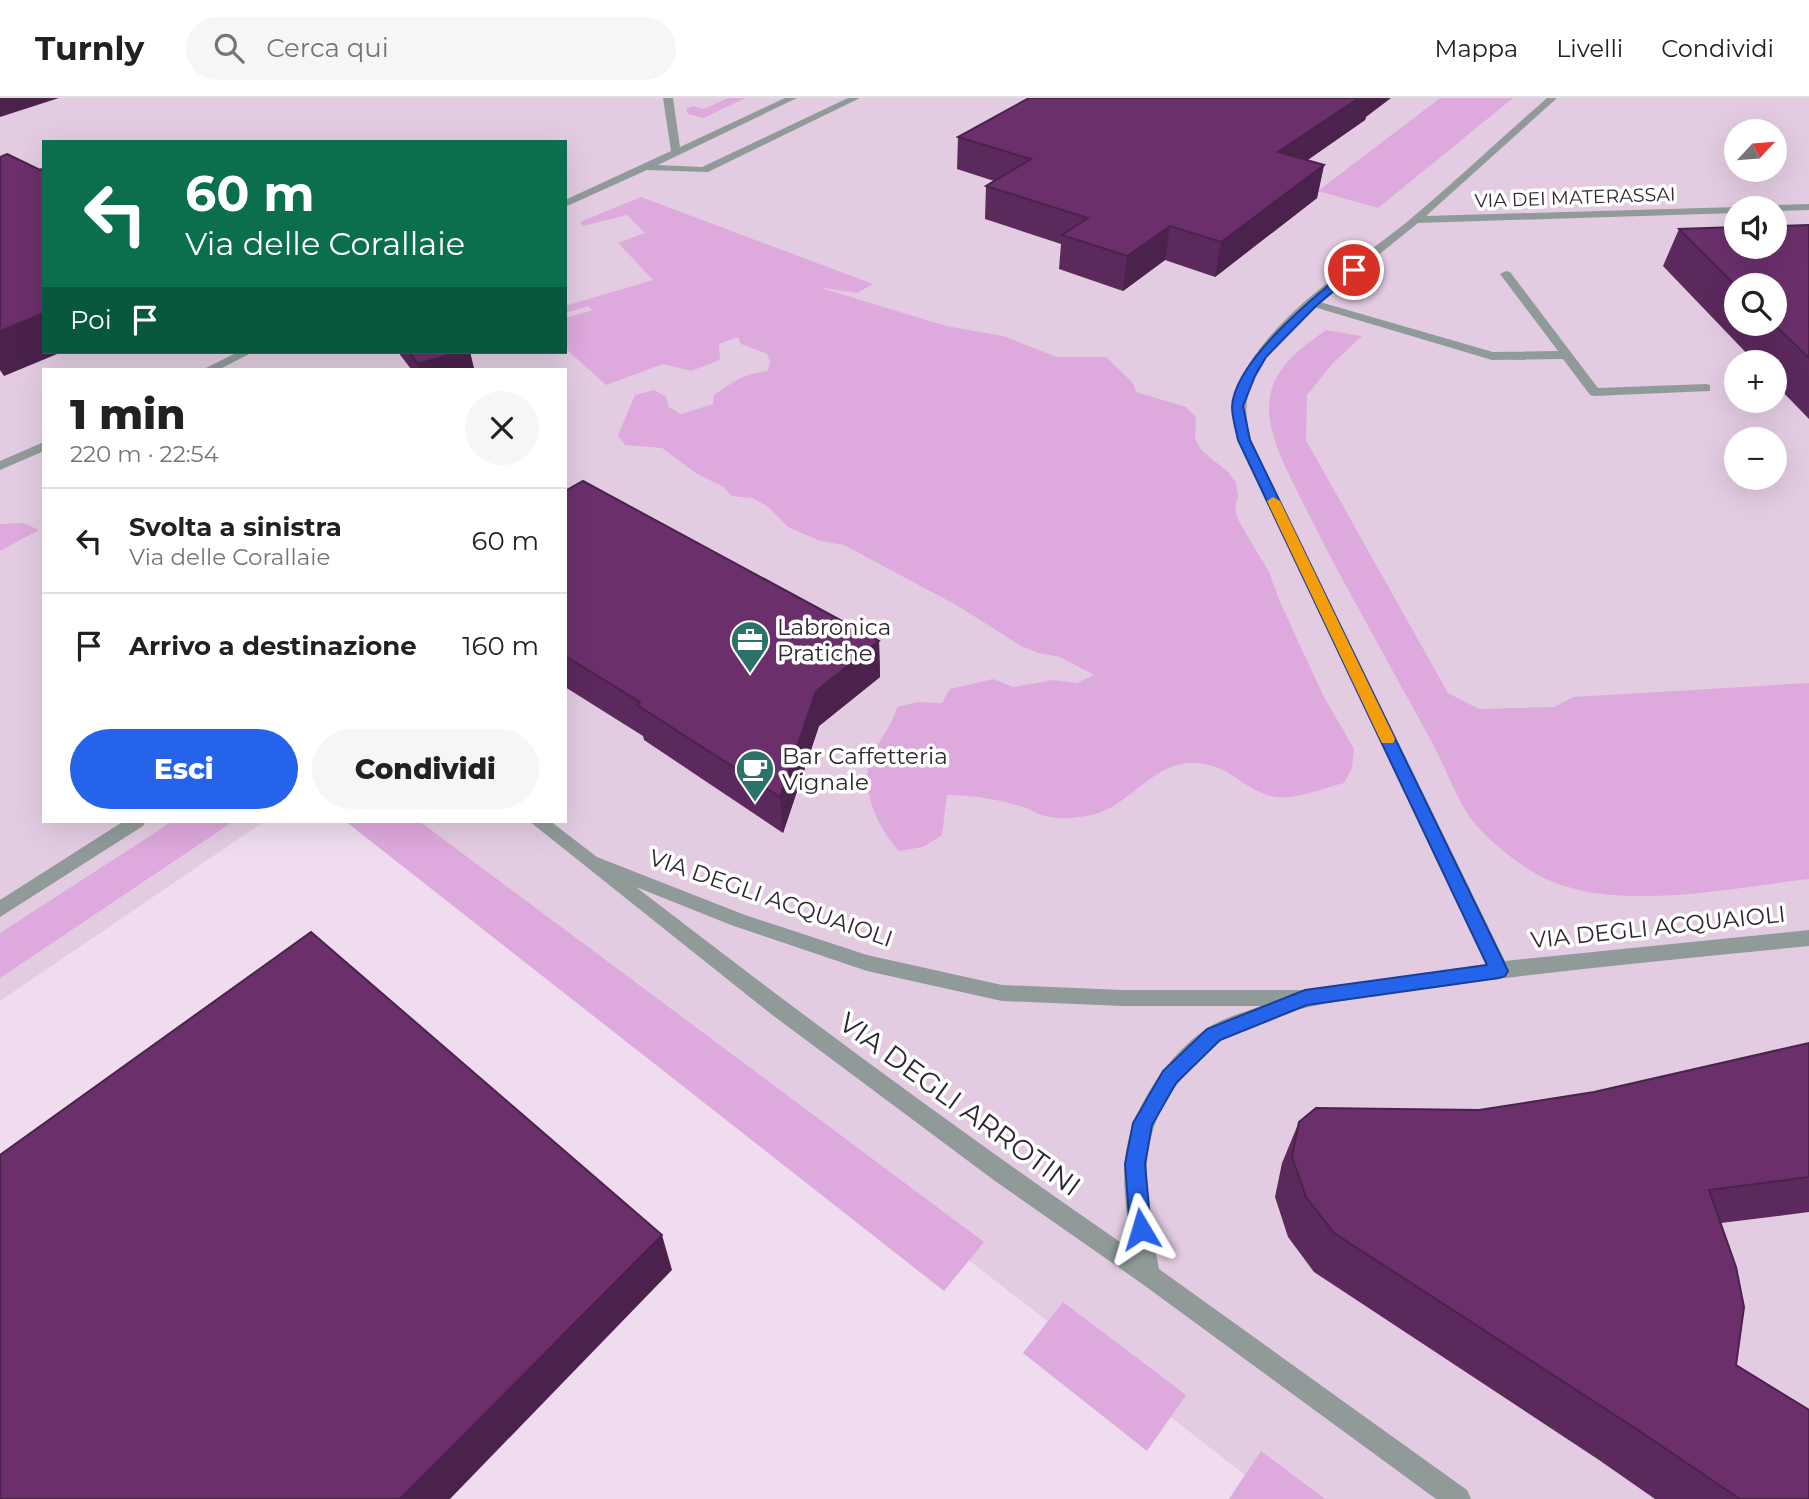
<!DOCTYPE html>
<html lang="it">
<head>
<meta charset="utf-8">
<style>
  body { margin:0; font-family:Montserrat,sans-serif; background:#f6f6f6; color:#202124; height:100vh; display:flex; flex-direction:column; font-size:26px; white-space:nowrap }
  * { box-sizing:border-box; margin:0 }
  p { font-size:23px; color:#757577 }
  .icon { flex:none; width:38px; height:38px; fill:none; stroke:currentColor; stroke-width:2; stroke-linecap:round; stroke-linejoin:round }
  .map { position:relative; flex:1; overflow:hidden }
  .panel { position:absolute; left:42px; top:270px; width:525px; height:455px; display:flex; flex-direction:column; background:#fff; border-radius:0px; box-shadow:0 7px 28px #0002 }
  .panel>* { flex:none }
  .hud { position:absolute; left:42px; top:42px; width:525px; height:214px; border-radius:0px; box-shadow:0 7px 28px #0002; background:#0b6e4f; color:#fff; overflow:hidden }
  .needle { width:46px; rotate:64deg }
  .tools { position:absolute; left:1724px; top:21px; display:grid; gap:14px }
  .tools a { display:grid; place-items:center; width:63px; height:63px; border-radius:50%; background:#fff; box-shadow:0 7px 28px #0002; font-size:35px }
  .pin { position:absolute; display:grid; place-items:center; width:60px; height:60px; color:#fff; margin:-30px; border:4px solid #fff; border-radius:50%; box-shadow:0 2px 7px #0007 }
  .me { position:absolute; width:77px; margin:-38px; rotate:353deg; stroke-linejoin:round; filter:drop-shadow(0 0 5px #0008) }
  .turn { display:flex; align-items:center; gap:24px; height:147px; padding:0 28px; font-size:32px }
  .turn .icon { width:91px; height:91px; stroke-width:2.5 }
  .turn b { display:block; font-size:49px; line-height:60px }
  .then { display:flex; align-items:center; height:66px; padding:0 28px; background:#0003; gap:14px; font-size:26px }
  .round { display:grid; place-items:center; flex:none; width:74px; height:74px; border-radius:37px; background:#f6f6f6 }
  .headline { display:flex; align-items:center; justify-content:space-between; height:119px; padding:0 28px }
  h1 { font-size:42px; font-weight:800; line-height:52px }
  .cta { display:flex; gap:14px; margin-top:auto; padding:14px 28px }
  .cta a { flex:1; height:80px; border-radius:42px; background:#2563eb; color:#fff; font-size:28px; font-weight:800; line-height:80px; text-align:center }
  .cta a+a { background:#f6f6f6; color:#202124 }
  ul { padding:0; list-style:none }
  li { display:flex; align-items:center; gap:21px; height:105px; padding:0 28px; border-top:2px solid #e0e0e0 }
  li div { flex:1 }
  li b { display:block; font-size:26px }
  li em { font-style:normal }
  header { display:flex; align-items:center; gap:42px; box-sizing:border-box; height:98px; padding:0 35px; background:#fff; border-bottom:2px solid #e0e0e0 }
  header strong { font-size:33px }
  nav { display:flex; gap:38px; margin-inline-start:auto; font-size:24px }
  .search { width:490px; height:63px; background:#f6f6f6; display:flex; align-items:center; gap:18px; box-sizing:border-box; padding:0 24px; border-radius:38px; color:#757577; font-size:26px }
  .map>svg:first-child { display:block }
</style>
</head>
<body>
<header>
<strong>Turnly</strong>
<div class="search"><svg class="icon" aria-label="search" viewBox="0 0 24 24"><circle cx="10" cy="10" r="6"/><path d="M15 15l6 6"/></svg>Cerca qui</div>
<nav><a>Mappa</a><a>Livelli</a><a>Condividi</a></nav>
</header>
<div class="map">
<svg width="1809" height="1401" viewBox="0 0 1809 1401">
  <rect width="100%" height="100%" fill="#efddef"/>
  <path fill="#e3cce2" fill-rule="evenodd" d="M0 0H1809V1401H1276L404 723H565V271H44V723H265L0 903ZM1736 33H1774V72H1736ZM44 44H565V254H44ZM1736 110H1774V149H1736ZM1736 187H1774V226H1736ZM1736 264H1774V303H1736ZM1736 341H1774V380H1736Z"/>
  <g fill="#dea9dd">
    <path d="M728 0H746L703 20 688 16 686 11 693 8 704 11Z"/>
    <path d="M1440 0H1513L1378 110 1318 93Z"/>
    <path d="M641 99 873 186 857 195 818 189 946 228 1003 238 1057 259H1106L1133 285 1136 294 1186 309 1196 319 1195 341 1202 353 1228 374 1236 385 1238 398 1235 410 1238 422 1269 474 1280 504 1324 599 1354 651 1352 670 1344 685C1323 690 1292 704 1271 698 1238 689 1230 664 1189 665 1151 667 1128 709 1092 717 1077 720 1059 722 1045 718 1036 716 1029 710 1020 708 997 701 971 697 947 697L942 737 923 749 899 753C878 730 858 689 872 658 880 640 892 628 897 609L918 604 942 605 950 591 993 581 1013 589 1053 582 1077 585 1094 577 1060 559 1039 555 1021 548 958 508 844 447 820 443 788 429 767 408 752 400 731 398 724 389 697 376 662 350 625 347 618 337 635 297 654 292 666 299 669 309 681 316 713 306 714 297C735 283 742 276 768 273L770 264 767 256 741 246 738 239 719 246 720 262 691 273 663 266 606 287 565 250V220L592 212 588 208 566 215 565 208 653 182 618 145 645 135 627 117 583 128 580 124Z"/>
    <path d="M1326 232 1362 238 1334 264 1307 297 1306 342 1448 595 1479 611 1554 609 1573 599 1809 585V781C1728 790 1605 818 1533 774 1510 760 1485 740 1469 718 1453 694 1443 663 1428 637 1385 558 1340 480 1300 399 1288 374 1268 338 1269 309 1270 272 1298 252 1326 232Z"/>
    <path d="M23 425 39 432 0 453V426Z"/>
    <path d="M173 723H234L0 880V835Z"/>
    <path d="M345 723H419L984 1144 944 1193Z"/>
    <path d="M1063 1204 1186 1297 1147 1353 1023 1255Z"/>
    <path d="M1261 1353 1325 1401H1229Z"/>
  </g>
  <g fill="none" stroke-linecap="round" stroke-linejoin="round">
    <g fill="#909b99" fill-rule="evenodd">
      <path d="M663 0H673L680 49 785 0H797L658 67 702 69 848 0H860L708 74 647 72 565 109V102L671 53Z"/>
      <path d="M1547 0H1557L1426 118 1736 109 1740 110H1736V115L1418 125 1320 204 1493 254 1558 253 1500 176 1506 173 1510 174 1598 290 1706 286 1710 287V293L1594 298 1590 297 1563 261 1492 262 1314 209C1287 233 1252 266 1247 303 1245 316 1248 329 1251 342L1505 863 1809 832V848C1681 861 1552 872 1425 891 1357 901 1287 905 1226 940 1203 953 1171 990 1160 1014 1136 1063 1150 1121 1159 1171L1467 1392 1471 1401H1436L1141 1185 995 1083 771 916 529 723H550L597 759 745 817 867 857 1002 887 1122 892H1305L1486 866 1237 342C1234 322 1231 304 1239 285 1270 217 1351 169 1407 124 1455 84 1500 41 1547 0ZM636 789 731 827 867 873 1002 903 1122 908H1261C1242 915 1222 920 1206 931 1166 958 1130 1013 1125 1061 1122 1091 1128 1123 1133 1153 964 1037 799 915 636 789Z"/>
      <path d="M1809 106V112L1774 113V110H1769L1774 107Z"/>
      <path d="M238 254H253L220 271H204Z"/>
      <path d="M44 344V353L0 372V363Z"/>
      <path d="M124 723H146L143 728 0 819V802Z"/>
    </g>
  </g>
  <g fill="#5c295d" fill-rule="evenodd">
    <path d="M1366 19 1365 22 1307 62 1324 67 1317 100 1215 179 1165 162 1123 193 1059 171 1061 146 985 121 986 88 994 83 957 71 958 39Z"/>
    <path d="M1809 127V321L1774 285V264H1755L1663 168 1679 131ZM1736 187 1774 226H1736Z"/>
    <path d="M398 254H470L474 271H411Z"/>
    <path d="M565 393 879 543 880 579 819 628 783 735 644 642 643 638 565 589Z"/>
    <path d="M1809 945V1114L1721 1125 1736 1267 1809 1401H1655L1599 1362 1314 1174 1288 1139 1275 1099 1282 1065 1299 1024 1479 1012 1594 994Z"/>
  </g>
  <g fill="#4b224c">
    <path d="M0 0H59L0 19Z"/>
    <path d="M1359 0H1391L1366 19 1365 22 1272 87 1278 54Z"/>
    <path d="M1324 67 1317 100 1215 179 1221 144Z"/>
    <path d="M1170 128 1165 162 1123 193 1127 158Z"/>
    <path d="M44 215V254H62L4 278 0 272V233Z"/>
    <path d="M458 254H470L474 271H420L418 266Z"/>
    <path d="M879 543 880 579 819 628 783 735 780 699 816 593Z"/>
    <path d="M662 1137 672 1172 450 1401H400Z"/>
  </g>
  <g fill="#6b306c" stroke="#4b224c" stroke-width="2">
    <path d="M1029 0H1359L1278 54 1324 67 1221 144 1170 128 1127 158 1062 137 1088 120 986 88 1031 61 958 39Z"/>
    <path d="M7 56 40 72 44 70V215L0 233V59Z"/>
    <path d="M1809 127V260L1774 226V187L1736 188 1679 131 1736 129V149H1774V128Z"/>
    <path d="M409 254H458L418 266Z"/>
    <path d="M583 383 879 543 816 593 780 699 637 607 640 604 565 558V393Z"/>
    <path d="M311 834 662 1137 400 1401H0V1057Z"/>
    <path d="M1809 945V1079L1709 1092 1736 1169 1744 1209 1736 1267 1809 1312V1401H1740L1635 1330 1334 1135 1306 1099 1292 1059 1299 1024 1316 1010 1479 1012 1594 994Z"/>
  </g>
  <path fill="#2563eb" stroke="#184099" stroke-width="2" d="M1351 169 1359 172 1317 207 1266 259 1255 278 1243 308 1250 342 1508 873 1505 878 1499 880 1307 907 1220 942 1176 985 1152 1027 1145 1066 1151 1131 1148 1138 1141 1141 1133 1138 1130 1131 1125 1066 1133 1025 1163 973 1207 931 1305 892 1487 867 1238 342C1236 332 1232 319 1232 309 1234 263 1316 197 1351 169Z"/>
  <path fill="#f59e0b" d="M1273 399 1280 403 1395 641 1393 645H1382L1380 641 1267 403Z"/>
  <defs>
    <g id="office-pin" transform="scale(2.0125)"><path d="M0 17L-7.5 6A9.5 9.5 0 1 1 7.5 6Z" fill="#2c7268" stroke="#fff"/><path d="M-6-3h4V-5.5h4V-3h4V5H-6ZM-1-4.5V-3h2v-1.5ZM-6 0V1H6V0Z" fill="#fff"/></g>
    <g id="cafe-pin" transform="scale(2.0125)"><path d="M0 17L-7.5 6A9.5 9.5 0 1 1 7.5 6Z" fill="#2c7268" stroke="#fff"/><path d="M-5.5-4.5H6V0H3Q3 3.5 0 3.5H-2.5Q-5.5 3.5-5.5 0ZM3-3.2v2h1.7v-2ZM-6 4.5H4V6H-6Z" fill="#fff"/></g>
  </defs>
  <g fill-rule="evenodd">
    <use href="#office-pin" x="750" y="542"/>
    <use href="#cafe-pin" x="755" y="671"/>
  </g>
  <g text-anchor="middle" stroke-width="7" stroke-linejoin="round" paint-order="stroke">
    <g font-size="19" fill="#2e272e" stroke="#fff">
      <text transform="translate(1575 99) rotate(-2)" y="7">VIA DEI MATERASSAI</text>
    </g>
    <g font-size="23" fill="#2e272e" stroke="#fff" text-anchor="start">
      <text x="777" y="537">Labronica<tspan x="777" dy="26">Pratiche</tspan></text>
      <text x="782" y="666">Bar Caffetteria<tspan x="782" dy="26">Vignale</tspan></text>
    </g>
    <g font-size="23" fill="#2e272e" stroke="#fff">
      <text transform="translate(771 800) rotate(19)" y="8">VIA DEGLI ACQUAIOLI</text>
      <text transform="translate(1658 829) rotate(-6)" y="8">VIA DEGLI ACQUAIOLI</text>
    </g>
    <g font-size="28" fill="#2e272e" stroke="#fff">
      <text transform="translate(960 1006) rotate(36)" y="10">VIA DEGLI ARROTINI</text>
    </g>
  </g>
</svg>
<div class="tools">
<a><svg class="needle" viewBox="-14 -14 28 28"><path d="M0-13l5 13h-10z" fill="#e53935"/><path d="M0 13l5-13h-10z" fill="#757577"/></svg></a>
<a><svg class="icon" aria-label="sound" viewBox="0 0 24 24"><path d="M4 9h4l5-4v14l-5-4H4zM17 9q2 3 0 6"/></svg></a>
<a><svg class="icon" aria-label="search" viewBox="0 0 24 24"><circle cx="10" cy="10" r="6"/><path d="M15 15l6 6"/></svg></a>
<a>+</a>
<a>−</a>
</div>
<div class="pin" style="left:1354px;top:172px;background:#d93025"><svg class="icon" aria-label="arrive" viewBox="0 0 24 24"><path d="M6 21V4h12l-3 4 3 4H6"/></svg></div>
<svg class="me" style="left:1141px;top:1131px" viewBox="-20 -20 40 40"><path d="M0-17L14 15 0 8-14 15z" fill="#2563eb" stroke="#fff" stroke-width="4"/></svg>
<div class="hud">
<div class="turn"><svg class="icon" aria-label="left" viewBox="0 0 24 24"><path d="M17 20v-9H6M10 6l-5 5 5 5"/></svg><div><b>60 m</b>Via delle Corallaie</div></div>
<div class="then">Poi<svg class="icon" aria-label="arrive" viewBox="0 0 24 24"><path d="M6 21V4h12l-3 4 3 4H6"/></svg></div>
</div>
<section class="panel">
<div class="headline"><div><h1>1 min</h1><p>220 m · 22:54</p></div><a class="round"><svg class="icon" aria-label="close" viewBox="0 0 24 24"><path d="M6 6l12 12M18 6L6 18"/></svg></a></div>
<ul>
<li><svg class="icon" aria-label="left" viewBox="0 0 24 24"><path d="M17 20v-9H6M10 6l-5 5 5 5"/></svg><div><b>Svolta a sinistra</b><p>Via delle Corallaie</p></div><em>60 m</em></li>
<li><svg class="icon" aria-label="arrive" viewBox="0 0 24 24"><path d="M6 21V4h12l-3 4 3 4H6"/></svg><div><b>Arrivo a destinazione</b></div><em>160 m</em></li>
</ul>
<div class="cta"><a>Esci</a><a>Condividi</a></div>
</section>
</div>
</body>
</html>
